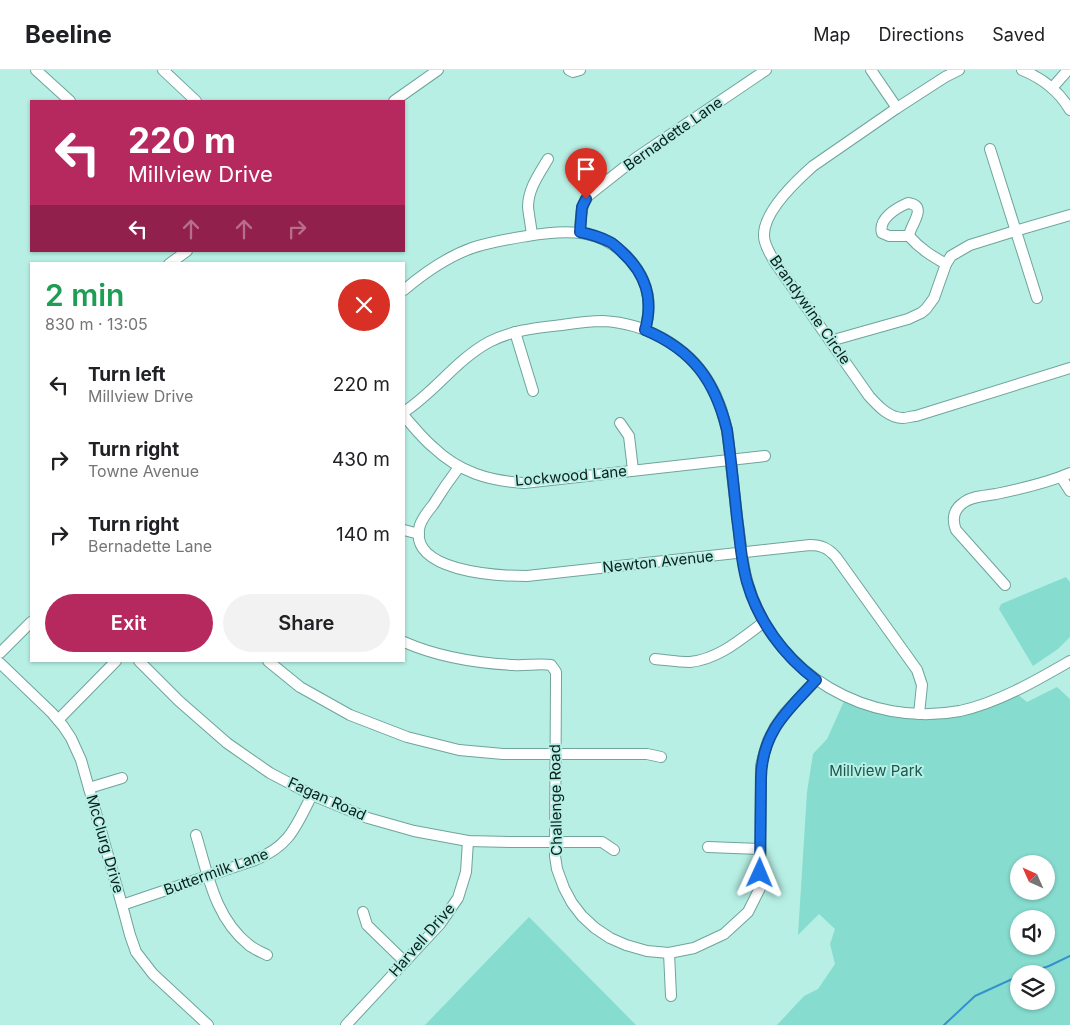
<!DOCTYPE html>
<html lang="en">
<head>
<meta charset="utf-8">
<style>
  body { margin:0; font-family:Inter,sans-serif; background:#f2f2f2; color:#202124; height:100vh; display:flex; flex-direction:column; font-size:19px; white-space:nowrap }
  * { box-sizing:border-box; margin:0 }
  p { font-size:16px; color:#757577 }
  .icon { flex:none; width:28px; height:28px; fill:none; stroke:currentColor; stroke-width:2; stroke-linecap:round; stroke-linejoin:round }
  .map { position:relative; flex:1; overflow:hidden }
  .drawer { position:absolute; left:30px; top:192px; width:375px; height:400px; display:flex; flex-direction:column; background:#fff; border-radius:0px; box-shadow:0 1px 4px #0004 }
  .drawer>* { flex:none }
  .guide { position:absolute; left:30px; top:30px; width:375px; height:152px; border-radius:0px; box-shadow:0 1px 4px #0004; background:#b6295f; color:#fff; overflow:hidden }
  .needle { width:32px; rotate:315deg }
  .tools { position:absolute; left:1010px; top:785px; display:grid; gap:10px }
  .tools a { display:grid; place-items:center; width:45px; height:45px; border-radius:50%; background:#fff; box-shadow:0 1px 4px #0004; font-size:25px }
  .pin { position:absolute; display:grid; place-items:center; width:42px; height:42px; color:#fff; margin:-51px -21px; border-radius:50% 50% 50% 0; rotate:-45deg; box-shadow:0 0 5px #0007 }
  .pin .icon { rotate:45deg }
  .me { position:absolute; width:55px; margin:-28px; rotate:1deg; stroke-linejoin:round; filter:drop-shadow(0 0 4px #0008) }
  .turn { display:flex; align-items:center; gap:18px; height:105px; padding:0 15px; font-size:22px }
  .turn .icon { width:65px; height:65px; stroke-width:2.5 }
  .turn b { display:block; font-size:35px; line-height:42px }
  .lanes { display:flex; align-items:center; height:48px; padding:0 15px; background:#0003; justify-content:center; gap:25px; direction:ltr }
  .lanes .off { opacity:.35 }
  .round { display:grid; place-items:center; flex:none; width:52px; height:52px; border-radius:26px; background:#f2f2f2 }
  .summary { display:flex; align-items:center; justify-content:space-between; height:85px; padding:0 15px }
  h1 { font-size:30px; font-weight:600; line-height:38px; color:#1e9e55 }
  .primary-button { display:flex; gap:10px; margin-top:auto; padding:10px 15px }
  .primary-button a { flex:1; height:58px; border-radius:30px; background:#b6295f; color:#fff; font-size:20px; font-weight:600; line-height:58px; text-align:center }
  .primary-button a+a { background:#f2f2f2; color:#202124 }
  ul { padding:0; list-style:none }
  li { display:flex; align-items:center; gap:15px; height:75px; padding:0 15px }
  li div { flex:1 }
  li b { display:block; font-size:19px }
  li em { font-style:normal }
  header { display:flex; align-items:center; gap:30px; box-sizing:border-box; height:70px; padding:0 25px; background:#fff; border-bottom:1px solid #e0e0e0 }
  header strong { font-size:24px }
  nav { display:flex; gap:28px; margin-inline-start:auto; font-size:18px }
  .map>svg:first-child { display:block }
</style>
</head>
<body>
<header>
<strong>Beeline</strong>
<nav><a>Map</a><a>Directions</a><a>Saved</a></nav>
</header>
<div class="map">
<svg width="1070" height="955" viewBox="0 0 1070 955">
  <rect width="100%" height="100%" fill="#b7efe5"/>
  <g fill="#86dccf" fill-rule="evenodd">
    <path d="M1066 507 1070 512V567L1058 579 1033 596 999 539 1001 534Z"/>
    <path d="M1057 617 1070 629V955H777L804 926 818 919 835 894 830 874 835 859 819 844 798 865 807 722 813 684 827 669 845 629 922 648 1017 624 1027 632ZM1019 794H1046V821H1019ZM1019 849H1046V876H1019ZM1019 904H1046V931H1019Z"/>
    <path d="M529 847 636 955H425Z"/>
  </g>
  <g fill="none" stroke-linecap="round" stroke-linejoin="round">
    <g stroke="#3690ce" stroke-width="2">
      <path d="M1025 904 1049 896 1070 886"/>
      <path d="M944 955 975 926 1019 906"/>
    </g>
    <g stroke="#6ea49b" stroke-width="12">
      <g id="minor">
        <path d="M36 0 70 31"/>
        <path d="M163 0 196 31"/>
        <path d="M569 0 573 2 580 0"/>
        <path d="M871 0 897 38"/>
        <path d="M959 0 945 7 897 38 813 96C796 111 763 142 764 166 764 175 770 183 774 191L869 326C878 336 889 348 903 348 907 348 912 346 916 346L1070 298"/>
        <path d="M1022 0C1042 8 1059 21 1070 40"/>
        <path d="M1052 18 1068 0"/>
        <path d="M394 31 438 0"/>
        <path d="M990 79 1037 228"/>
        <path d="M580 162C581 149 580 135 589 125L636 88 766 0"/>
        <path d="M532 165C531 156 529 146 528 137 528 119 539 104 548 89"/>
        <path d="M909 166H889L882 163C878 149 896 138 908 133 929 136 910 155 909 166 920 179 932 186 946 194"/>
        <path d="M169 194 187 181"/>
        <path d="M404 220C424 203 447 187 472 178 490 172 509 169 527 166 568 159 604 158 632 192 649 213 652 234 645 260"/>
        <path d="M515 262 533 321"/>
        <path d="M830 271 908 249 921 243 926 239 934 228 946 194 951 186 963 179 970 175 1015 161 1070 145"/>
        <path d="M404 342C435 322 456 290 489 272 512 260 536 258 562 255 575 253 590 251 603 251 646 253 689 277 710 314 719 329 723 344 727 360 731 392 734 423 738 454 741 474 742 494 748 514 775 605 868 658 960 641 998 633 1037 610 1070 591"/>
        <path d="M404 346C413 356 422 368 433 377 459 402 489 411 524 413L765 386"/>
        <path d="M620 353 629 366 633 400"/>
        <path d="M459 397C450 409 441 422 433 435 428 441 423 447 420 455 406 502 498 506 527 506L810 475C821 475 828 478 836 487L917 600 922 615 919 644"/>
        <path d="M1061 407 1070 421"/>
        <path d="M404 460 419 464"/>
        <path d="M1005 515 956 460C952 450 953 440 963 433 971 426 985 426 996 424 1020 419 1047 413 1070 403"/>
        <path d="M404 572C438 587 476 593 513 595 526 596 539 593 551 595L556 602V610L555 786 557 799 564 818 572 833 582 846 595 858 610 868 626 875 647 881 669 883 694 878 724 864 748 842 760 818 761 696 764 684 768 671 775 657 785 643 816 610"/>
        <path d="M0 583 31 552"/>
        <path d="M655 589C666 590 678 592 690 592 719 589 741 569 764 552"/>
        <path d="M139 591 179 631 227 673 270 703 312 725 368 748 414 761 468 771 513 772H602L614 780"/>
        <path d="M268 591 300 617 350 645 407 667 459 680 503 684H647L661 687"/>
        <path d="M0 593 52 643 63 656 71 668 81 690 122 835 130 865 136 882 153 904 208 955"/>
        <path d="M58 650 116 591"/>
        <path d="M89 718 122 708"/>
        <path d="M196 765C208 805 215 848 249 875 254 879 261 882 267 885"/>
        <path d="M708 777 760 779"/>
        <path d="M122 835 255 790C290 776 296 756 312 725"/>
        <path d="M363 842 367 855 405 892"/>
        <path d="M669 883 671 926"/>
        <path d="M346 955 440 854 458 828 466 802 468 771"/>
      </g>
    </g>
    <use href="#minor" stroke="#fff" stroke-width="10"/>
  </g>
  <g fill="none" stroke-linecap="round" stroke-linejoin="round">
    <g stroke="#114b97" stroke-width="12">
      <path id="route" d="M586 129 582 137 580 162C590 164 600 167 610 172 614 174 618 178 622 182 646 204 654 229 645 260 693 280 715 311 727 360 731 389 734 419 737 448 740 469 741 491 747 512 758 551 784 586 816 610 787 641 762 662 761 708L760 803"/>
    </g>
    <use href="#route" stroke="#1a73e8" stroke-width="9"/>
  </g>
  <g text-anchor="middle" stroke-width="4" stroke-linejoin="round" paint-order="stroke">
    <g font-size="15" fill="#09201d" stroke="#b7efe5">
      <text transform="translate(673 64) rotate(-35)" y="5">Bernadette Lane</text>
      <text transform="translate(810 240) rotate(55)" y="5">Brandywine Circle</text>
      <text transform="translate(571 406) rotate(-5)" y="5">Lockwood Lane</text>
      <text transform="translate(658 492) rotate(-6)" y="5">Newton Avenue</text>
      <text transform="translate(327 729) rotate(24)" y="5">Fagan Road</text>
      <text transform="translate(556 730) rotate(-91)" y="5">Challenge Road</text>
      <text transform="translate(105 774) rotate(74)" y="5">McClurg Drive</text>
      <text transform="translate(216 802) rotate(-20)" y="5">Buttermilk Lane</text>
      <text transform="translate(422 870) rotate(-49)" y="5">Harvell Drive</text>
    </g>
    <g font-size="15" fill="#1b574f" stroke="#b7efe5">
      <text x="876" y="706">Millview Park</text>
    </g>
  </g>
</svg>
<div class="tools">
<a><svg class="needle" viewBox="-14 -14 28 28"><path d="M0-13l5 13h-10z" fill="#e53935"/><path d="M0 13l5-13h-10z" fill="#757577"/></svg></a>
<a><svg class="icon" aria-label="sound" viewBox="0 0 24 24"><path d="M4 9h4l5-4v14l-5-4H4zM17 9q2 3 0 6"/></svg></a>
<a><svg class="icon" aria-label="layers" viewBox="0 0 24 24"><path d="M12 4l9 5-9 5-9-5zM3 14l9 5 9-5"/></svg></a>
</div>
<div class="pin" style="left:586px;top:129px;background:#d93025"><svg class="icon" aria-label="arrive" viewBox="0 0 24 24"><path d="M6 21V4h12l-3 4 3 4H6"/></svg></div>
<svg class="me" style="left:760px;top:803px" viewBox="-20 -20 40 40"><path d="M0-17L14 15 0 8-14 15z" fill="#1a73e8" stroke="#fff" stroke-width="4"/></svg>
<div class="guide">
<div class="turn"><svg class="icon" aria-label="left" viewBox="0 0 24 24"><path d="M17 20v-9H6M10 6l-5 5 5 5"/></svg><div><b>220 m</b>Millview Drive</div></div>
<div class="lanes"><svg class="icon" aria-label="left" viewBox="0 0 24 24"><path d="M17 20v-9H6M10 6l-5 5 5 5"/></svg><svg class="icon off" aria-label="ahead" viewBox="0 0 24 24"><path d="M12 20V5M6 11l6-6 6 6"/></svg><svg class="icon off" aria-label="ahead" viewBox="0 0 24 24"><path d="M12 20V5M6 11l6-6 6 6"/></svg><svg class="icon off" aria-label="right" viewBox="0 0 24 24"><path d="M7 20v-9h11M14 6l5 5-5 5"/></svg></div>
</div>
<section class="drawer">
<div class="summary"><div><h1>2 min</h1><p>830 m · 13:05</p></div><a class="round" style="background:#d93025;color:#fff"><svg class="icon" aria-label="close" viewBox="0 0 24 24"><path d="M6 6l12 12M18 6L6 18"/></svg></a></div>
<ul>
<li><svg class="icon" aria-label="left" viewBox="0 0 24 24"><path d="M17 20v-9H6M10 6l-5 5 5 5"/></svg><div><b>Turn left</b><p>Millview Drive</p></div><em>220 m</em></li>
<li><svg class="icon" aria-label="right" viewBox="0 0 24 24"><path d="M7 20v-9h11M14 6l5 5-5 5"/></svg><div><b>Turn right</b><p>Towne Avenue</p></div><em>430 m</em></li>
<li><svg class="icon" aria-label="right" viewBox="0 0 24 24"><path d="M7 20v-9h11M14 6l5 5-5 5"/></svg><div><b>Turn right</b><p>Bernadette Lane</p></div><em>140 m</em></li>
</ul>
<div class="primary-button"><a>Exit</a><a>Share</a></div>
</section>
</div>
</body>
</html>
